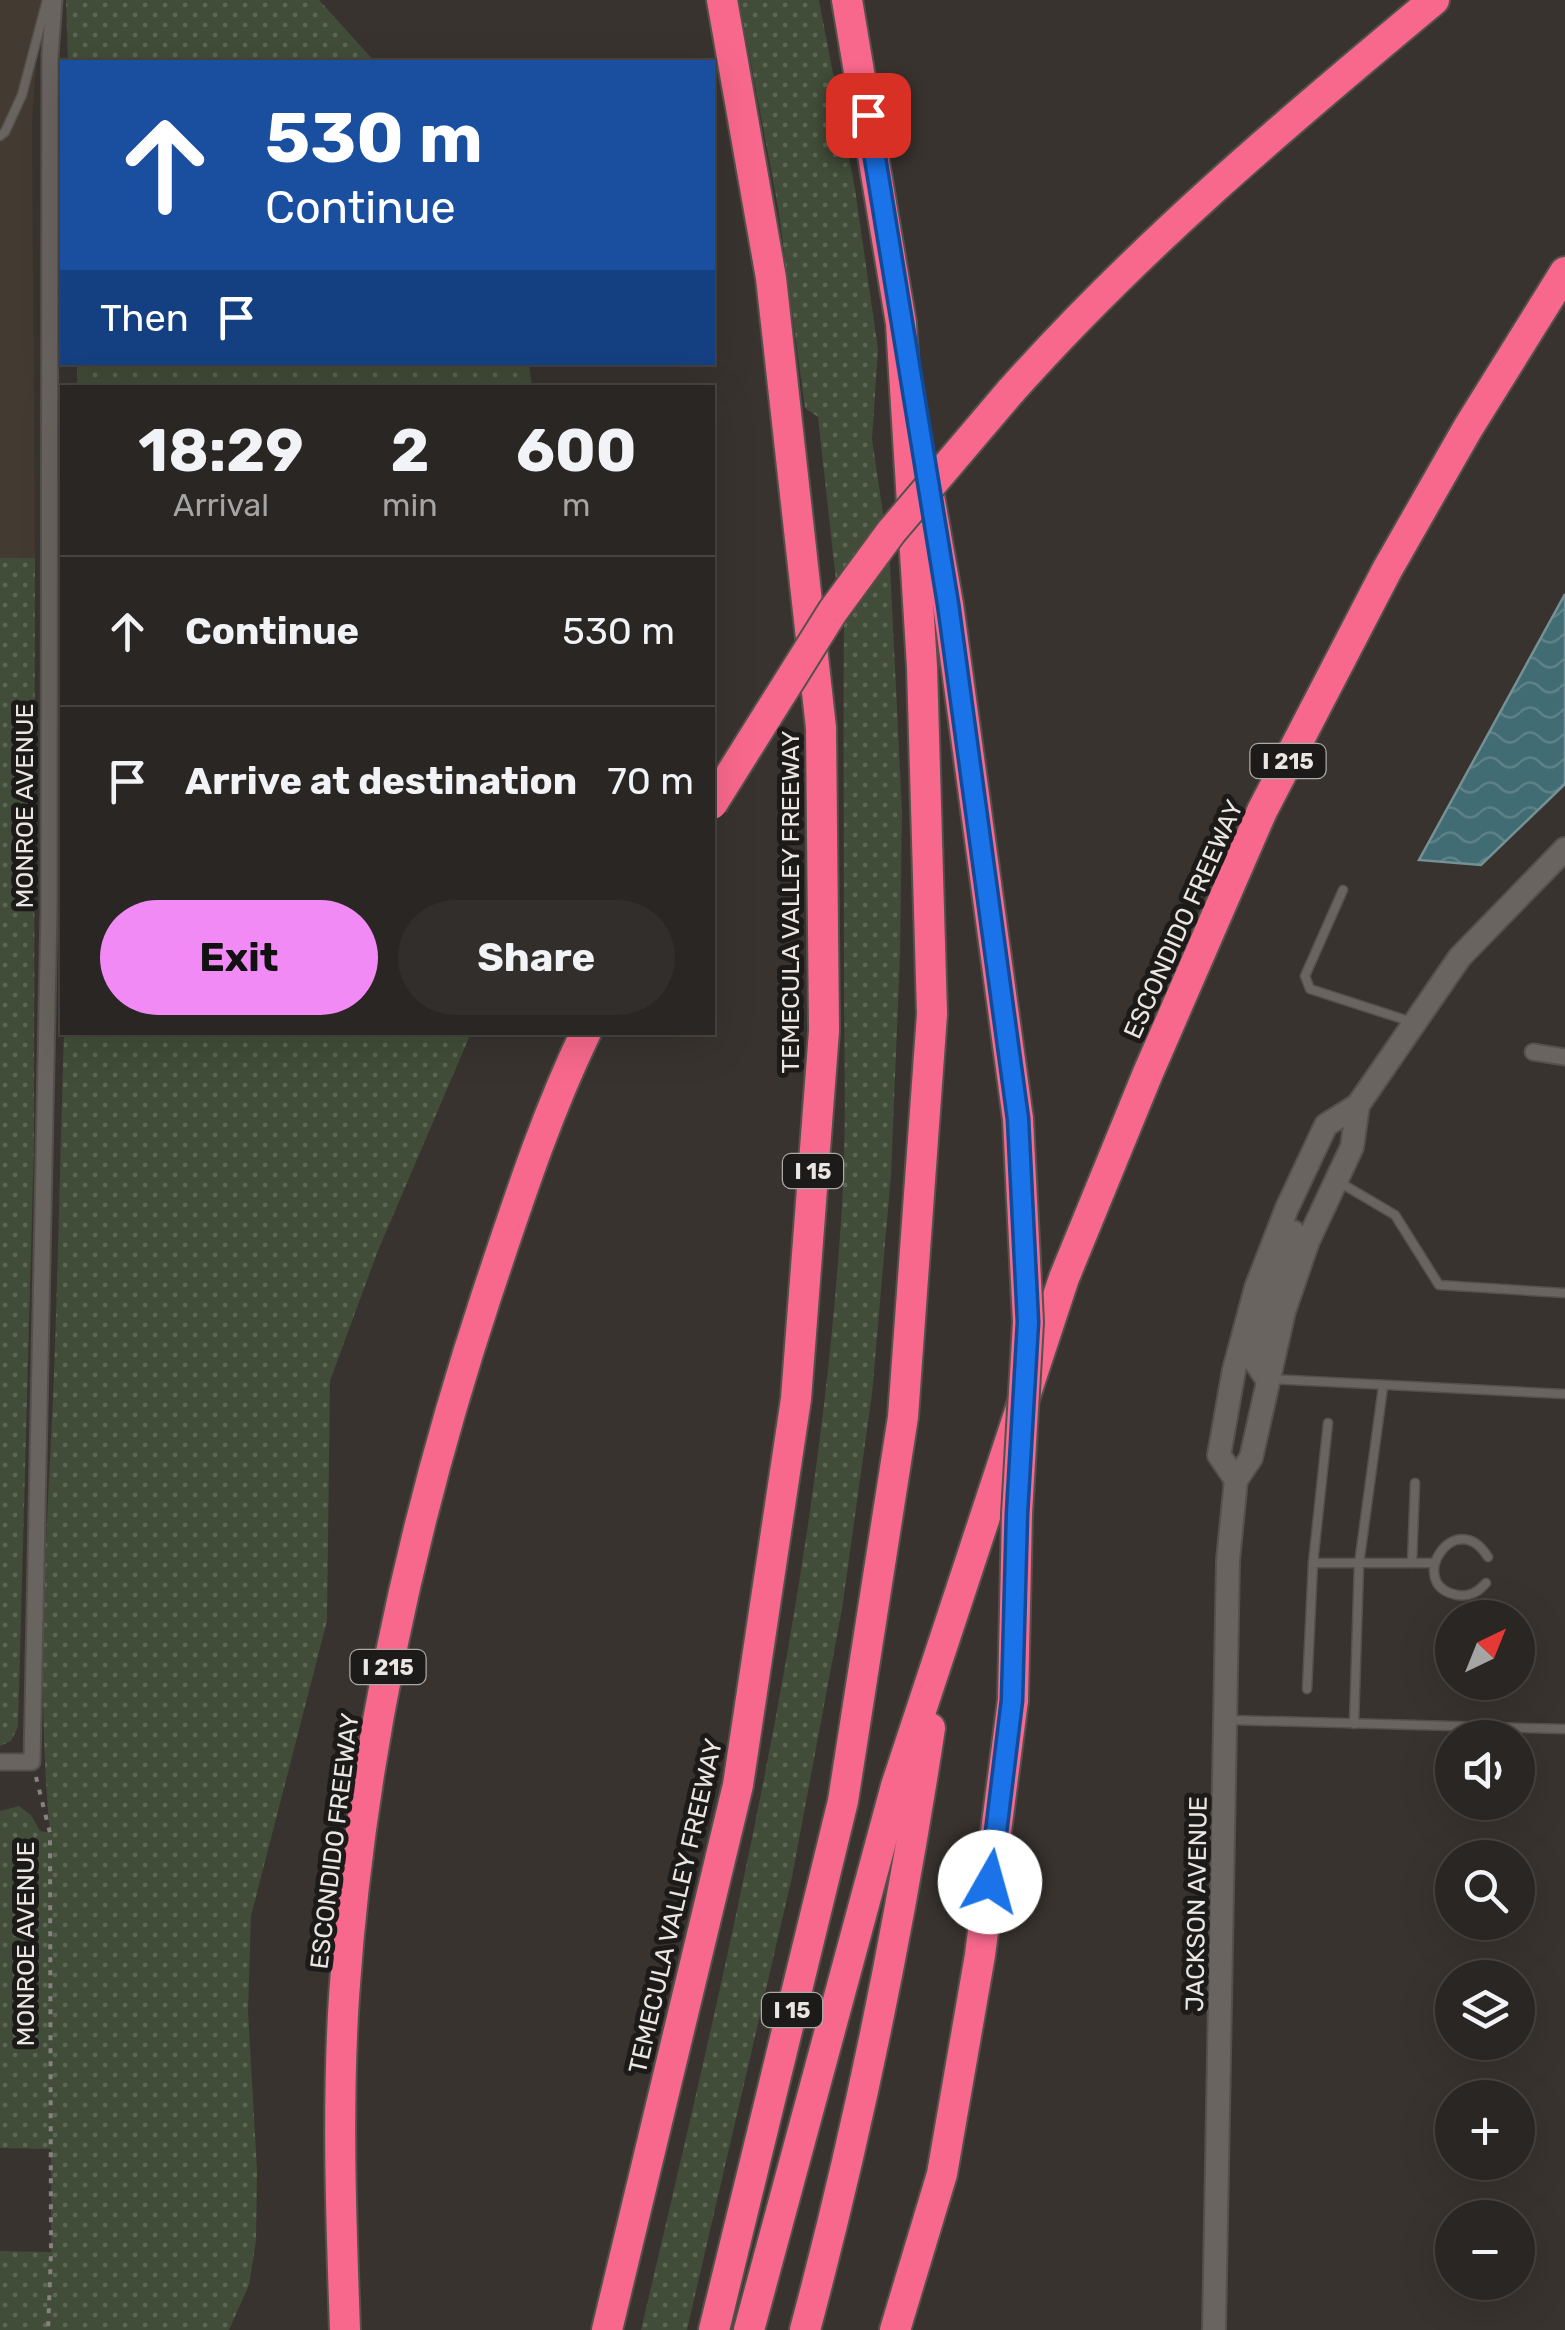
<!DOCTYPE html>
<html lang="en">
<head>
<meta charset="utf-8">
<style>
  body { margin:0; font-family:Rubik,sans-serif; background:#322e2b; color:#f1f3f6; height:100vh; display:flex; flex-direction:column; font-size:38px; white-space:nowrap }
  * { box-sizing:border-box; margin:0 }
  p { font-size:32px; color:#a5a5a6 }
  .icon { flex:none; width:55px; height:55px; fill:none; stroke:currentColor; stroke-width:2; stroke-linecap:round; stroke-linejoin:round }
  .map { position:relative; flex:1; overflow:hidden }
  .sheet { position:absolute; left:60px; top:385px; width:655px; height:650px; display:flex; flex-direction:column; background:#2a2623; border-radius:0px; box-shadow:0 10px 40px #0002,0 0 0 2px #464341 }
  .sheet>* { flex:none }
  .hud { position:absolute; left:60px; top:60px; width:655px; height:305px; border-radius:0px; box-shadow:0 10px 40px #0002,0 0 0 2px #464341; background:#1a4fa0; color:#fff; overflow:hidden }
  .needle { width:65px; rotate:43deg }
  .tools { position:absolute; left:1435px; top:1600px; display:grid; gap:20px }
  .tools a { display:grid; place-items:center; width:100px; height:100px; border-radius:50%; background:#2a2623; box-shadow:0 10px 40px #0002,0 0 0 2px #464341; font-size:50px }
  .pin { position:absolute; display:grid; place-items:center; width:85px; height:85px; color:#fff; margin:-42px; border-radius:20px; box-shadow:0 5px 15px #0006 }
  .me { position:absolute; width:110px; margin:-55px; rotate:7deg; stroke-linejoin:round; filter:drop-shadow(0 0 8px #0008) }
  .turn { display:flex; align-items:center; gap:35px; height:210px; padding:0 40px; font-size:45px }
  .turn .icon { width:130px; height:130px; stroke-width:2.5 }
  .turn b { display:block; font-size:70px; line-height:85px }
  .then { display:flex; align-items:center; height:95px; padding:0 40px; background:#0003; gap:20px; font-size:38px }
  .eta { display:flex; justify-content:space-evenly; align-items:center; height:170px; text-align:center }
  .eta b { font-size:60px; font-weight:700; line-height:70px }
  .primary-button { display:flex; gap:20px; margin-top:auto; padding:20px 40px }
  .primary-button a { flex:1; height:115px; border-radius:60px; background:#f18af5; color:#111; font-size:40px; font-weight:700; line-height:115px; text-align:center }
  .primary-button a+a { background:#322e2b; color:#f1f3f6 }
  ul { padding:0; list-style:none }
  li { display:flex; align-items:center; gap:30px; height:150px; padding:0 40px; border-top:2px solid #464341 }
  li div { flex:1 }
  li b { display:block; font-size:38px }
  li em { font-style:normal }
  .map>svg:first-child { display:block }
</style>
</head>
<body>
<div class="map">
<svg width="1565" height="2330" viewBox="0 0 1565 2330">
  <defs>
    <pattern id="grass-dots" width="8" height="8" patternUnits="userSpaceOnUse" patternTransform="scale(2.5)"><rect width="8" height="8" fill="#414d38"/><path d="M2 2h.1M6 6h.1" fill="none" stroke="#5c6755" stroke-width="1.8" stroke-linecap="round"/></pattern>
    <pattern id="water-waves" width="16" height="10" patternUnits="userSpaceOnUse" patternTransform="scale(2.5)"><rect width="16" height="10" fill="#426c73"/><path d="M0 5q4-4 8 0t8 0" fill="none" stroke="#5d8187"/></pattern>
  </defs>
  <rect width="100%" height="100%" fill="#38332f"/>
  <path fill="#433a31" d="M0 0H41L32 123 35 558H0Z"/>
  <g fill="url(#grass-dots)">
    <path d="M66 0H319L375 62H68Z"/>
    <path d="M739 0H819L855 189 878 349 872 439 885 527 838 599 818 417 805 408 778 207Z"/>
    <path d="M77 363H529L532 387H77Z"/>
    <path d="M889 545 902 811 900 956 891 1175 872 1394 842 1609 792 1877 687 2330H641C727 1963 816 1598 841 1221 847 1139 844 1057 844 976 844 853 843 731 844 608Z"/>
    <path d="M0 558H35L34 1142 18 1727 11 1741 0 1746Z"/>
    <path d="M64 1032 471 1033 377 1253 330 1381 327 1621 251 1916 248 2011 257 2170 256 2241 249 2285 229 2330H0V2251L51 2252V2149L0 2148V1811L19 1806 31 1815 40 1831 50 1833C36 1688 46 1544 53 1399 58 1277 60 1155 64 1032Z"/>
  </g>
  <path fill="url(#water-waves)" stroke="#749195" stroke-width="2.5" d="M1565 594V784L1481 865 1419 860Z"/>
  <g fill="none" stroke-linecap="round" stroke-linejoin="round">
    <g stroke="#54504c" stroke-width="11">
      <g id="service">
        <path d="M0 136 5 132 22 95 47 0"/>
        <path d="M1343 890 1305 976 1310 989 1412 1022"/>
        <path d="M1339 1182 1395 1215 1439 1285 1565 1293"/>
        <path d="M1270 1379 1565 1394"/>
        <path d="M1328 1423 1313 1563H1434"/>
        <path d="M1412 1563 1415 1483"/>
        <path d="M1486 1583C1478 1592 1470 1597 1457 1595 1404 1585 1455 1504 1488 1557"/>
        <path d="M1307 1689 1313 1563"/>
        <path d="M1230 1720 1565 1729"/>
        <path d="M1354 1724 1359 1564 1383 1387"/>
      </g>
    </g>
    <g stroke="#54504c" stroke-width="19">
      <g id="minor">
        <path d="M1533 1052 1565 1057"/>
        <path d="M0 1762H32L49 910 50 55 54 0"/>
      </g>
    </g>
    <g stroke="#54504c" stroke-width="26">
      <g id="secondary">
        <path d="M1267 1379 1256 1363V1347L1293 1232"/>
        <path d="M1236 1480 1219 1455 1234 1370 1256 1288 1287 1208 1326 1125 1358 1105"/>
        <path d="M1214 2330 1228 1560 1236 1480 1251 1458 1284 1311 1308 1241 1352 1147 1358 1105 1460 957 1565 849"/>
      </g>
    </g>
    <g stroke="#54504c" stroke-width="34">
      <g id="motorway">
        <path d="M1010 392C1139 247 1285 124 1434 0"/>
        <path d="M927 484 948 604 1018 1119"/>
        <path d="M345 2330C341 2219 337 2108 344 1997 360 1758 412 1521 487 1294 517 1205 545 1117 586 1032"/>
        <path d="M607 2330 738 1785 796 1399 824 1031 821 728 771 278 722 0"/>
        <path d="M714 2330 843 1801 903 1417 932 1014 922 667 901 323 847 0"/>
        <path d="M749 2330 896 1786 1064 1278 1148 1073 1262 811 1387 570 1468 428 1565 272"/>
        <path d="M805 2330C858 2132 899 1931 930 1728"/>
        <path d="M895 2330 942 2174 980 1955 1013 1700"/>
      </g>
    </g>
    <path stroke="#86827f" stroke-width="4" stroke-dasharray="5 8" stroke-linecap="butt" d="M36 1777 50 1833 51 2253 48 2330"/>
    <use href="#service" stroke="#69645f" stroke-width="8"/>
    <use href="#minor" stroke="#69645f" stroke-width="15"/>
    <use href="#secondary" stroke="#69645f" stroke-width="22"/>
    <use href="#motorway" stroke="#f8688c" stroke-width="30"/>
    <g stroke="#54504c" stroke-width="34" stroke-linecap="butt">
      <g id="motorway-bridge">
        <path d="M712 804 833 611 891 532 1010 392"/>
        <path d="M1013 1700 1017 1514 1028 1322 1018 1119"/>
      </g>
    </g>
    <use href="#motorway-bridge" stroke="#f8688c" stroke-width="30"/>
  </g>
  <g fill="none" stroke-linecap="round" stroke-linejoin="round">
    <g stroke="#114b97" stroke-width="25">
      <path id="route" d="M868 115 948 604 1018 1119 1028 1322 1017 1514 1012 1700 990 1882"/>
    </g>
    <use href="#route" stroke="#1a73e8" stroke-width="18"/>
  </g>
  <g text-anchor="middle" stroke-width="10" stroke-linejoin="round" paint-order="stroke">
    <g fill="#1d1b19" stroke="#aca9a6" stroke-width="2.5">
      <rect x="1250.5" y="744" width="75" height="34" rx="8"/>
      <rect x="783" y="1154" width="60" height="34" rx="8"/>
      <rect x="350.5" y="1650" width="75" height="34" rx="8"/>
      <rect x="762" y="1993" width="60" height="34" rx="8"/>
    </g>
    <g font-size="22" font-weight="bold" fill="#e9e6e3">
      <text x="1288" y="769">I 215</text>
      <text x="813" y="1179">I 15</text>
      <text x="388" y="1675">I 215</text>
      <text x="792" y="2018">I 15</text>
    </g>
    <g font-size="25" fill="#e9e6e3" stroke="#1d1b19">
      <text transform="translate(24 806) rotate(-90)" y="9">MONROE AVENUE</text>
      <text transform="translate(790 902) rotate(-90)" y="9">TEMECULA VALLEY FREEWAY</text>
      <text transform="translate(1183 919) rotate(-66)" y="9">ESCONDIDO FREEWAY</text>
      <text transform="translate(334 1841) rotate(-83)" y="9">ESCONDIDO FREEWAY</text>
      <text transform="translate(1196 1904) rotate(-89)" y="9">JACKSON AVENUE</text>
      <text transform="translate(675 1906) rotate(-77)" y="9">TEMECULA VALLEY FREEWAY</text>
      <text transform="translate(25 1944) rotate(-90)" y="9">MONROE AVENUE</text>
    </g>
  </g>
</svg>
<div class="tools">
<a><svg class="needle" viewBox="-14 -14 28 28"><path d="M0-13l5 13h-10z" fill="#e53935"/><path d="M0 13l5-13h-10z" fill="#a5a5a6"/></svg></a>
<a><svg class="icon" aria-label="sound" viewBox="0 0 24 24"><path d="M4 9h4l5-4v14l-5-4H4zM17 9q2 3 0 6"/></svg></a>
<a><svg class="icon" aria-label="search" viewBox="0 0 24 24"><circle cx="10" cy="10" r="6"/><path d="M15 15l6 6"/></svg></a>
<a><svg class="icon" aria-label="layers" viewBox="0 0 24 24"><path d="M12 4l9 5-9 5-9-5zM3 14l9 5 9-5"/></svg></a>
<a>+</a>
<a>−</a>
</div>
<div class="pin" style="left:868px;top:115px;background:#d93025"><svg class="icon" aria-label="arrive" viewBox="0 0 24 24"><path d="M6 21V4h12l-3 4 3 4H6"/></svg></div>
<svg class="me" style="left:990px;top:1882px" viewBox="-20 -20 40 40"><circle r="19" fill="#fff"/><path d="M0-13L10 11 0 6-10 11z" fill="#1a73e8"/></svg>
<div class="hud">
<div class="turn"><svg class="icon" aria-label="ahead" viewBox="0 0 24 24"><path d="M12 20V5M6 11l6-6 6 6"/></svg><div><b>530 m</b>Continue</div></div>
<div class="then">Then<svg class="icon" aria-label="arrive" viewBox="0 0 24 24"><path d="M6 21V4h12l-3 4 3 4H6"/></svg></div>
</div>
<section class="sheet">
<div class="eta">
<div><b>18:29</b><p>Arrival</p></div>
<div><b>2</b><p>min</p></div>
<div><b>600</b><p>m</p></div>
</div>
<ul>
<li><svg class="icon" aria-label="ahead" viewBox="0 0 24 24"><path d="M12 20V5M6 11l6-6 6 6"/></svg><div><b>Continue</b></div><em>530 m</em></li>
<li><svg class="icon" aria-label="arrive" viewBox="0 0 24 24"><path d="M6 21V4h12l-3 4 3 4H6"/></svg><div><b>Arrive at destination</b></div><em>70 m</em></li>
</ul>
<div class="primary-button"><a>Exit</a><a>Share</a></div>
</section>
</div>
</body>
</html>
